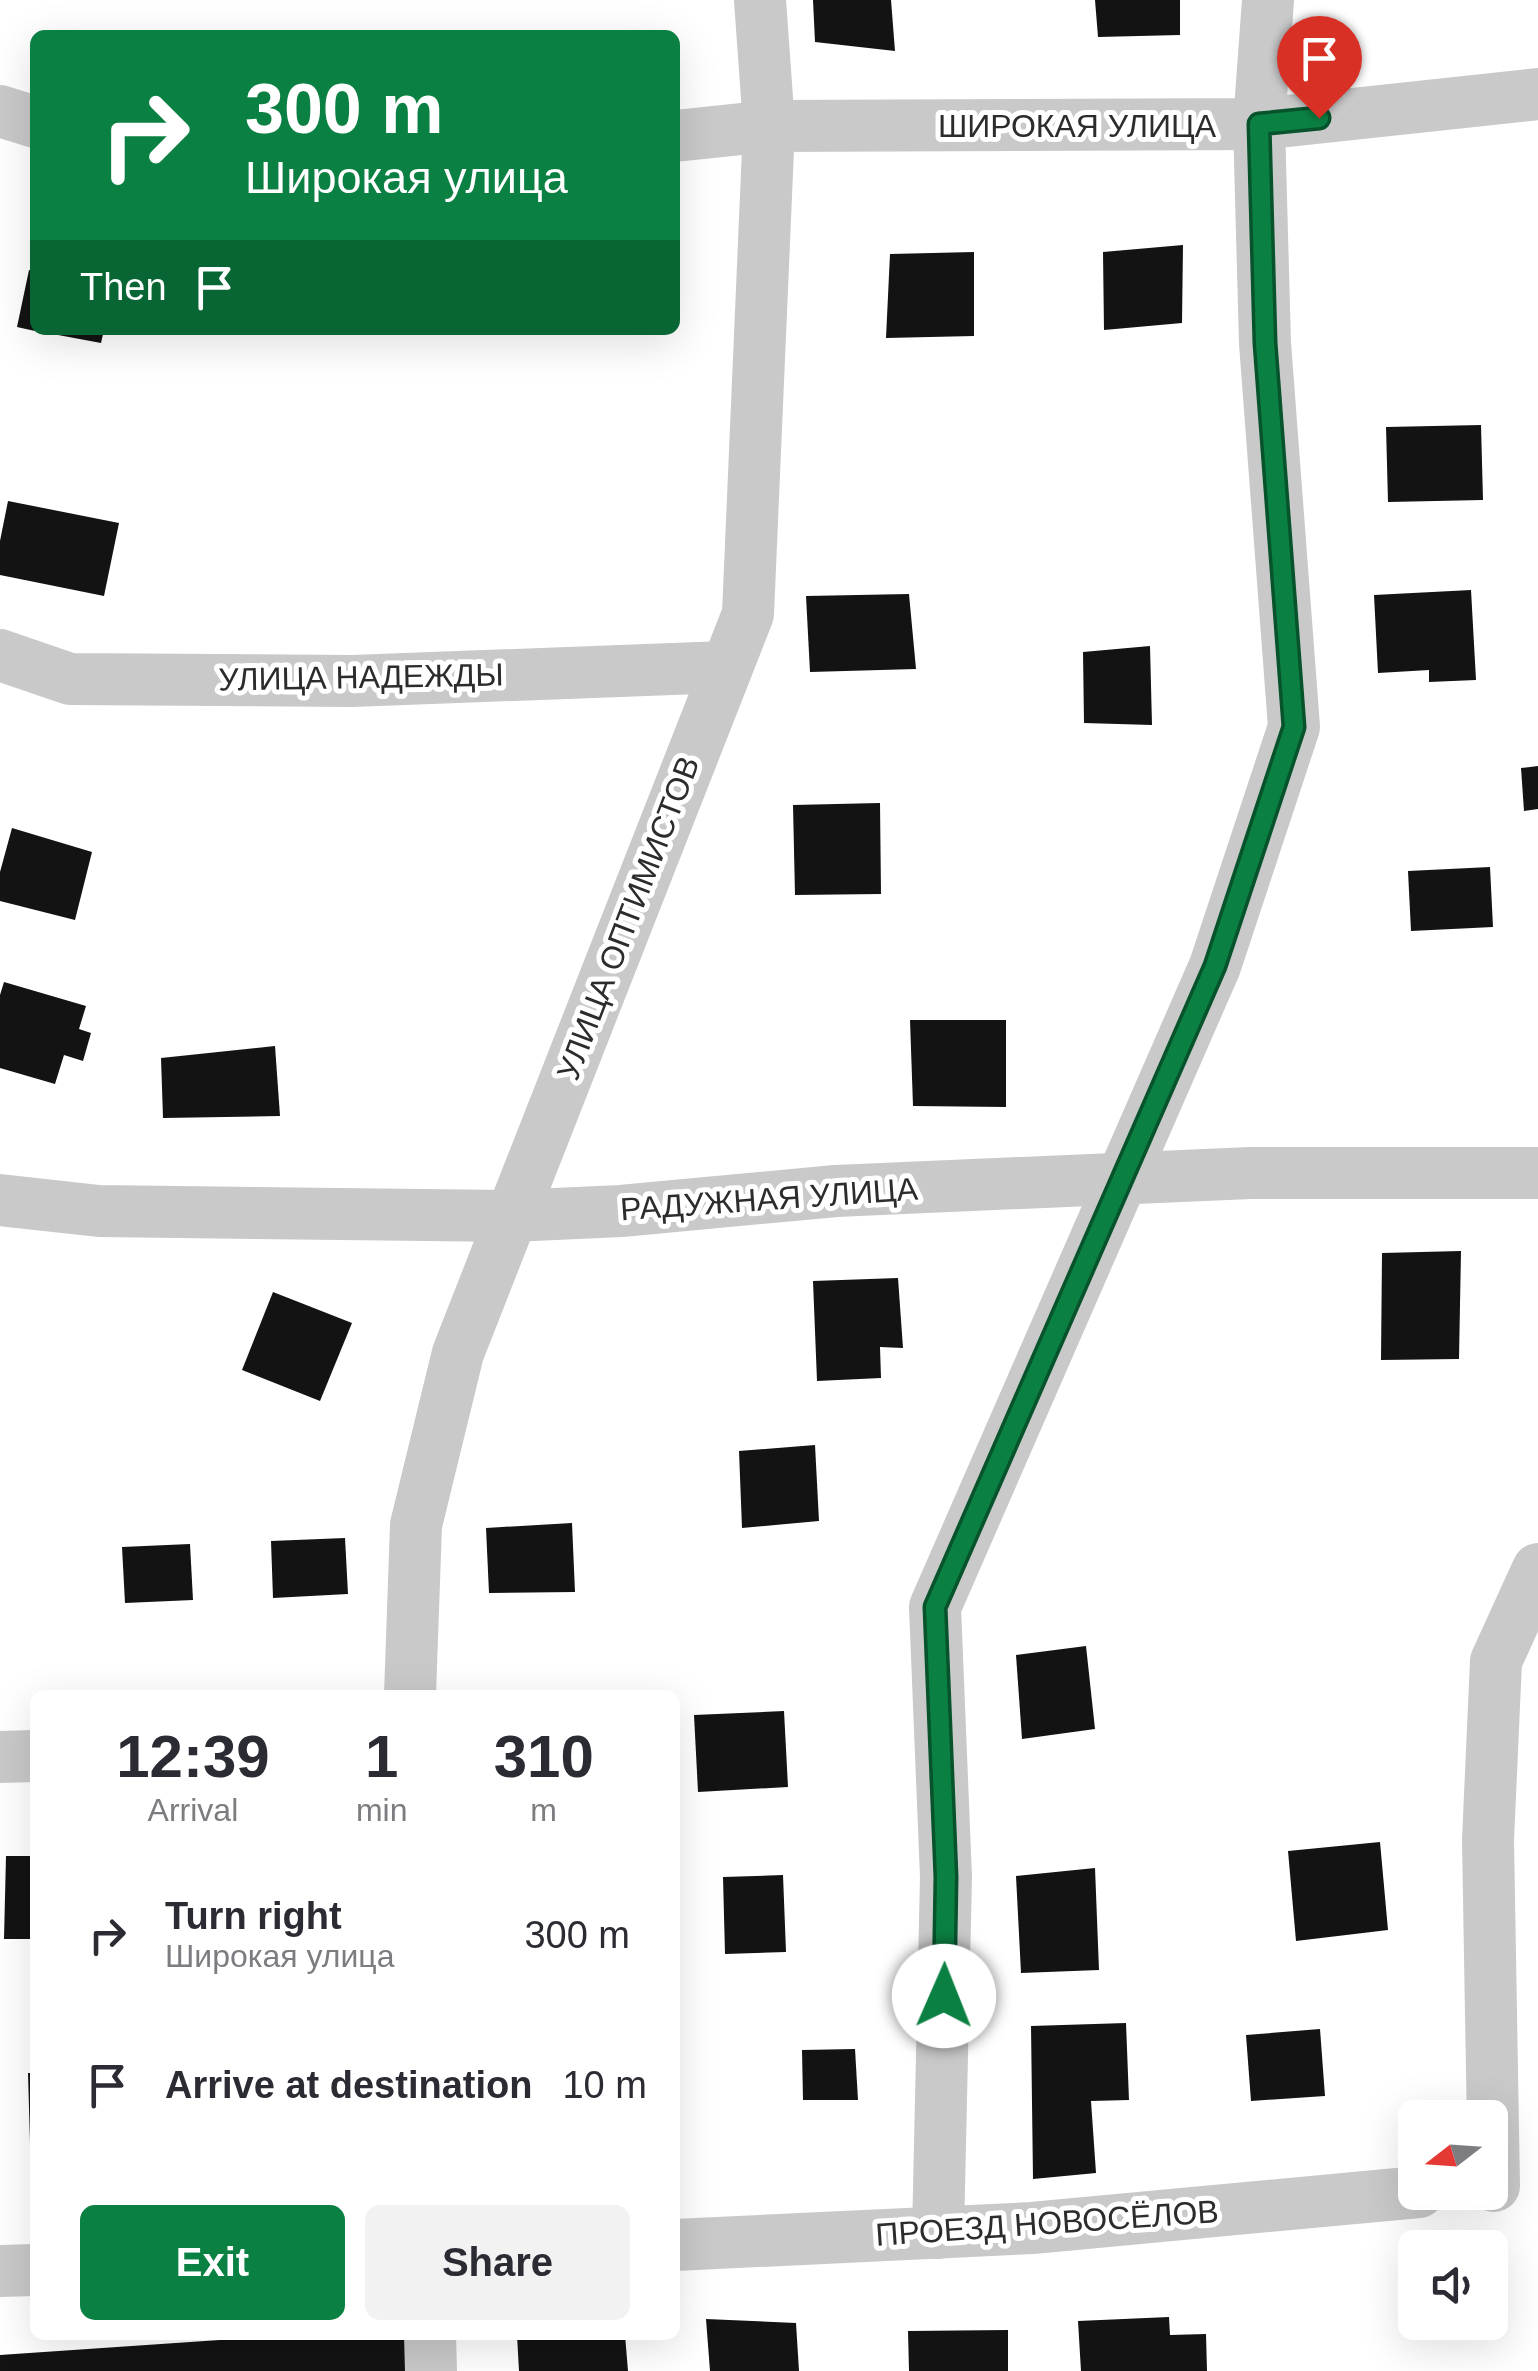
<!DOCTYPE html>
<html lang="en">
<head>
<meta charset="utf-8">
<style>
  body { margin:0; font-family:Helvetica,sans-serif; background:#f2f2f3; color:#2b2b33; height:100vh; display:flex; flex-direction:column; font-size:38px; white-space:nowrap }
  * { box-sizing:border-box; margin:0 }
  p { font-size:32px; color:#7c7c81 }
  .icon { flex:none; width:55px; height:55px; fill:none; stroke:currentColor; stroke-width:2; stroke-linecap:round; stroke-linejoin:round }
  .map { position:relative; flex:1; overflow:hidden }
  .drawer { position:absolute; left:30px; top:1690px; width:650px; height:650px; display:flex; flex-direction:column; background:#fff; border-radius:15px; box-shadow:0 10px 40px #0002 }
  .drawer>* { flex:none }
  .top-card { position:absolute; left:30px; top:30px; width:650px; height:305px; border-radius:15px; box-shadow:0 10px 40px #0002; background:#0b8043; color:#fff; overflow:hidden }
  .needle { width:65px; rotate:253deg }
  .buttons { position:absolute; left:1398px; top:2100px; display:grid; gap:20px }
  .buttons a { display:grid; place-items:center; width:110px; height:110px; border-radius:15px; background:#fff; box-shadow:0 10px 40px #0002; font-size:50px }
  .pin { position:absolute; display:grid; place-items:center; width:85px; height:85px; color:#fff; margin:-102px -42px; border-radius:50% 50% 50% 0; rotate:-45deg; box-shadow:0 0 10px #0007 }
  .pin .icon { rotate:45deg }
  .me { position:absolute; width:110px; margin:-55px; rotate:1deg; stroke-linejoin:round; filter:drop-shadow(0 0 8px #0008) }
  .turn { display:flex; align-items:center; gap:35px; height:210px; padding:0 50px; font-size:45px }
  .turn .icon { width:130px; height:130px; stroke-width:2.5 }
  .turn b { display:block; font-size:70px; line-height:85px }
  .then { display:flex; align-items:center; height:95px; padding:0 50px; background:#0003; gap:20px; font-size:38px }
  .eta { display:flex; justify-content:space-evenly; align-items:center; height:170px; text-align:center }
  .eta b { font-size:60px; font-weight:800; line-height:70px }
  .button { display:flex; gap:20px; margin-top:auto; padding:20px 50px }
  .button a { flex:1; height:115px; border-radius:15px; background:#0b8043; color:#fff; font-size:40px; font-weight:800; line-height:115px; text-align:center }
  .button a+a { background:#f2f2f3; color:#2b2b33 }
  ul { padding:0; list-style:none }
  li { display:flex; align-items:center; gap:30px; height:150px; padding:0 50px }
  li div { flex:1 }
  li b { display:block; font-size:38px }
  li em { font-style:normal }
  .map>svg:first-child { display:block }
</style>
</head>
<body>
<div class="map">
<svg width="1538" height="2371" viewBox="0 0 1538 2371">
  <rect width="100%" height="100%" fill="#fff"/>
  <g fill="#131313">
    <path d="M813 0H891L895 51 815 42Z"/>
    <path d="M1095 0H1180V35L1098 37Z"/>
    <path d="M1183 245 1182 323 1104 330 1103 252Z"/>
    <path d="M974 252V336L886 338 890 254Z"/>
    <path d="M29 270 35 271V331L17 327Z"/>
    <path d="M42 330H104L101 343 42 332Z"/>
    <path d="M1481 425 1483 500 1388 502 1386 427Z"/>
    <path d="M8 501 119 523 104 596 0 575V541Z"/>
    <path d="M1471 590 1476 680 1429 682V670L1378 673 1374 595Z"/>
    <path d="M909 594 916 669 810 672 806 596Z"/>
    <path d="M1150 646 1152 725 1084 723 1083 652Z"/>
    <path d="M1538 766V809L1524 811 1521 768Z"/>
    <path d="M880 803 881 894 795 895 793 805Z"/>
    <path d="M12 828 92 852 75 920 0 901V872Z"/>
    <path d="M1490 867 1493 927 1411 931 1408 871Z"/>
    <path d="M4 982 86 1006 79 1029 91 1033 83 1061 64 1055 55 1084 0 1068V995Z"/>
    <path d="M910 1020H1006V1107L913 1106Z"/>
    <path d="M275 1046 280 1116 163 1118 161 1058Z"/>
    <path d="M1461 1251 1459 1359 1381 1360 1382 1253Z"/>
    <path d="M898 1278 903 1348 880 1347 881 1378 817 1381 813 1281Z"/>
    <path d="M273 1292 352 1323 320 1401 242 1370Z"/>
    <path d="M815 1445 819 1521 742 1528 739 1451Z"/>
    <path d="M572 1523 575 1592 489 1593 486 1528Z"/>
    <path d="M345 1538 348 1594 273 1598 271 1541Z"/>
    <path d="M190 1544 193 1600 125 1603 122 1547Z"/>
    <path d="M1086 1646 1095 1729 1022 1739 1016 1655Z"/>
    <path d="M784 1711 788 1787 698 1792 694 1715Z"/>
    <path d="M1380 1842 1388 1930 1296 1941 1288 1851Z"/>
    <path d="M6 1856H35V1939H4Z"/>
    <path d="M1095 1868 1099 1970 1021 1973 1016 1876Z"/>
    <path d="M783 1875 786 1952 725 1954 723 1877Z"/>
    <path d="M1126 2023 1129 2100 1091 2101 1096 2173 1033 2179 1031 2026Z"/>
    <path d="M1320 2029 1325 2096 1251 2101 1246 2035Z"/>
    <path d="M855 2049 858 2100H803L802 2050Z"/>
    <path d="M28 2073H35V2177H31Z"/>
    <path d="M1169 2317 1170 2335 1206 2334 1207 2371H1081L1078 2321Z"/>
    <path d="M706 2319 796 2323 799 2371H710Z"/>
    <path d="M1008 2330V2371H909L908 2331Z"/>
    <path d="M293 2335H410L413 2371H0V2355Z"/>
    <path d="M517 2335H625L628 2371H519Z"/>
  </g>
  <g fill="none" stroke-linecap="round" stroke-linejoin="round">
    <g stroke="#c9c9c9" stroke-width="52">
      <path d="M0 111 35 122"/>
      <path d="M675 136 769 126 1259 124 1538 94"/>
      <path d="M0 655 70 679 352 681 725 667"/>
      <path d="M0 1200 99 1211 511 1216 621 1211 836 1191 1250 1173H1538"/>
      <path d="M410 1695 416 1525 458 1353 748 614 769 126 760 0"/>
      <path d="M0 1757 35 1756"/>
      <path d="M1494 2186 1488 1840 1496 1661 1538 1569"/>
      <path d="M938 2233 946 1877 935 1607 1215 966 1294 727 1265 343 1259 124 1268 0"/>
      <path d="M675 2245 1032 2228 1419 2192"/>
      <path d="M0 2271 35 2270"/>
      <path d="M430 2335 431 2371"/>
    </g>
  </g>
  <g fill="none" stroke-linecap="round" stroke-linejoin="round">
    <g stroke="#07532c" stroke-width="25">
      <path id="route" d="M944 1996 946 1877 935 1607 1215 966 1294 727 1265 343 1259 124 1319 118"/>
    </g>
    <use href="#route" stroke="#0b8043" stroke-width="18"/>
  </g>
  <g text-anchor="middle" stroke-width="10" stroke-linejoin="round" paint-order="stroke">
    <g font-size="32" fill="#2c2c2c" stroke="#fff">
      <text x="1077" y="137">ШИРОКАЯ УЛИЦА</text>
      <text transform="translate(361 677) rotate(-1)" y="11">УЛИЦА НАДЕЖДЫ</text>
      <text transform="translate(628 918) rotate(-69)" y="11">УЛИЦА ОПТИМИСТОВ</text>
      <text transform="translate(769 1199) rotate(-4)" y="11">РАДУЖНАЯ УЛИЦА</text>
      <text transform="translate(1047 2223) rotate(-4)" y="11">ПРОЕЗД НОВОСЁЛОВ</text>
    </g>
  </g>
</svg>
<div class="buttons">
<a><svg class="needle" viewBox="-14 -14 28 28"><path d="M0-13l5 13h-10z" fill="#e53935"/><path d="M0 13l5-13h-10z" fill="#7c7c81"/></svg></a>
<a><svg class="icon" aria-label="sound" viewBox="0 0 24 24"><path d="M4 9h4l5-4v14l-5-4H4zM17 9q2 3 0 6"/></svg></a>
</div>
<div class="pin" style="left:1319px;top:118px;background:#d93025"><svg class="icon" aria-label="arrive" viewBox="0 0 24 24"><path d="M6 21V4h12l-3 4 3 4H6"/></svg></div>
<svg class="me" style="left:944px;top:1996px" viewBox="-20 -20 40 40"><circle r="19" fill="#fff"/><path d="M0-13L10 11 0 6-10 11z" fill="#0b8043"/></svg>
<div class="top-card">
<div class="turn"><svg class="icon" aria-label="right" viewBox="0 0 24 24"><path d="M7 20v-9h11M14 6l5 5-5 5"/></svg><div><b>300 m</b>Широкая улица</div></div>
<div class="then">Then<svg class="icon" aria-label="arrive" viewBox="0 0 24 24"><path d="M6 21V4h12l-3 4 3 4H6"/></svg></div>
</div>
<section class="drawer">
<div class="eta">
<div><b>12:39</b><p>Arrival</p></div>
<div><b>1</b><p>min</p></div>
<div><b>310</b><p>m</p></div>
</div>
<ul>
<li><svg class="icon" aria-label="right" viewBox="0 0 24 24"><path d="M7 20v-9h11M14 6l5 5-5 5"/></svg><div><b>Turn right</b><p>Широкая улица</p></div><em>300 m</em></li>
<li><svg class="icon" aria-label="arrive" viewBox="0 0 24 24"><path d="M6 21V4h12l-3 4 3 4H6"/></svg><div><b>Arrive at destination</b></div><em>10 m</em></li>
</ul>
<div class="button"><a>Exit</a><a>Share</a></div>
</section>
</div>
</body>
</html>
